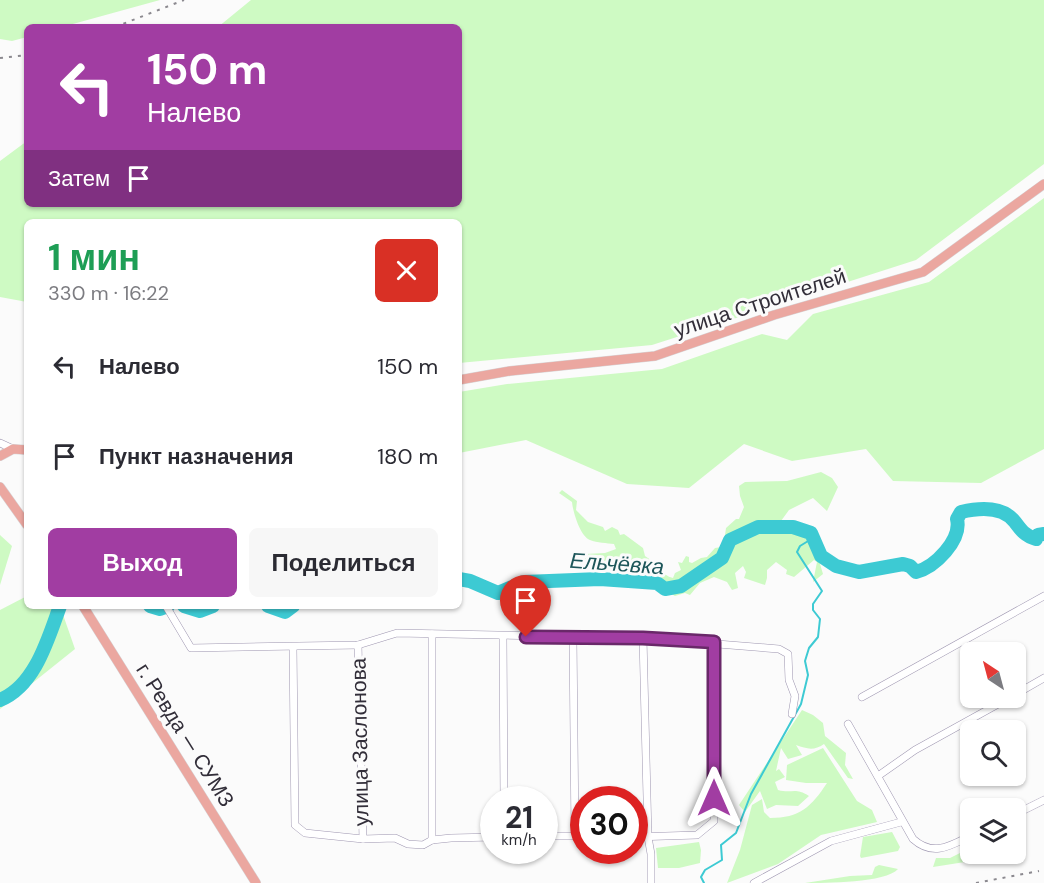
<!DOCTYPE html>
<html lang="ru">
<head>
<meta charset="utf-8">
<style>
  body { margin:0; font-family:"DM Sans",sans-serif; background:#f7f7f7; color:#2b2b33; height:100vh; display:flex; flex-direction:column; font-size:22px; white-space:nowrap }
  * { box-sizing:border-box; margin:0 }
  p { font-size:20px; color:#7c7c81 }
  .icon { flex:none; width:33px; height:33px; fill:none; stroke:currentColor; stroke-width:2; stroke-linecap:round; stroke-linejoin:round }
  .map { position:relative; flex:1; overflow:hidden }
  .details { position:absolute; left:24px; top:219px; width:438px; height:390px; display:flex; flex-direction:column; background:#fff; border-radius:9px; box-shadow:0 2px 4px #0004 }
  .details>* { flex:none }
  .guide { position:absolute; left:24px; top:24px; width:438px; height:183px; border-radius:9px; box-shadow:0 2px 4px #0004; background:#a13da2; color:#fff; overflow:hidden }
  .needle { width:39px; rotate:324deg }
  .fabs { position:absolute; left:960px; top:642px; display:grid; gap:12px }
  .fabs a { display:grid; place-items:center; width:66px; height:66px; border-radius:9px; background:#fff; box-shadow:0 2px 4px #0004; font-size:30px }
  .speed { position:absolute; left:480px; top:786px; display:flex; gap:12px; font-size:30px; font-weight:700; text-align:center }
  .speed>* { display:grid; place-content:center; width:78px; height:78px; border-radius:50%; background:#fff; box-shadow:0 2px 4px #0004; line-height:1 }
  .speed small { font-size:15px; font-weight:400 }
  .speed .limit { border:9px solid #d22; background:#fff; color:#111 }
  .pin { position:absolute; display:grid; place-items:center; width:51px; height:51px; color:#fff; margin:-62px -26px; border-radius:50% 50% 50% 0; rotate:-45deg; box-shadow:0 0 6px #0007 }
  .pin .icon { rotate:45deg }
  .me { position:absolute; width:66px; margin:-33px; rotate:0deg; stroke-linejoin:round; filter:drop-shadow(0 0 4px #0008) }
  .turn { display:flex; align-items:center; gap:21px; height:126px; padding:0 24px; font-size:27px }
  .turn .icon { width:78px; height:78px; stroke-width:2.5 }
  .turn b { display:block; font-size:42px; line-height:51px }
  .then { display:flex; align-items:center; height:57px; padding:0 24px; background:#0003; gap:12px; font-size:22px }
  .round { display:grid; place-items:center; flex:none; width:63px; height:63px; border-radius:9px; background:#f7f7f7 }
  .overview { display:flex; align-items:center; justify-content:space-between; height:102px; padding:0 24px }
  h1 { font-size:36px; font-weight:700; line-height:45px; color:#1e9e55 }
  .primary-button { display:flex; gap:12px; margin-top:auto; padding:12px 24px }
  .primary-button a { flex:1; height:69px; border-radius:9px; background:#a13da2; color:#fff; font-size:24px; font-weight:700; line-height:69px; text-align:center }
  .primary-button a+a { background:#f7f7f7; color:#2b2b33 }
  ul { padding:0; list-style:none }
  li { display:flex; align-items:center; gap:18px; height:90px; padding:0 24px }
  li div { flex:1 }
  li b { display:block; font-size:22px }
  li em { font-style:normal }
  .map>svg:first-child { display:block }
</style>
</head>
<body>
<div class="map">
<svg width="1044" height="883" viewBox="0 0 1044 883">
  <rect width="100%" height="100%" fill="#fbfbfb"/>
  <g fill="#cefac3">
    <path d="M0 0H160L62 27H27V37L12 41 0 39Z"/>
    <path d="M251 0H1044V164L916 260 652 345 459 363V222H27V302L0 297V161L27 141V204H459V27H218Z"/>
    <path d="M1044 198V449L981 483 893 481 866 449 792 461 744 444 689 488 627 484 526 440 459 453V392L507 384 662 369 762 334 787 340 813 314 929 282Z"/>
    <path d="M821 472 832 478 838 487 827 511 813 498 789 510 781 521 809 527 823 574 813 582 817 562 814 560 794 577 786 574 787 570 776 562 767 570V578L765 585 744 578 746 572 743 566 735 573 738 588 732 590 727 582 714 577 700 583 690 595 685 593 675 596 657 586 648 570 637 566 631 572 628 569 632 561 625 562 621 560 612 564 582 568 579 562 585 554 605 553 616 549 614 544C607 543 597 543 590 540 580 536 573 512 572 502L559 493 562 490 577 501 576 510 588 522 603 527 605 531 612 527 618 530 620 535 624 534 643 548 645 556C655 562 662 576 673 578L675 573 681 570 678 562 682 563 686 556 689 557V562L692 563 701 558 707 557 715 548 721 547 724 542 726 528 736 519H739L744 507 740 496 739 486 745 482 787 481Z"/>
    <path d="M0 535 12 546 0 585Z"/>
    <path d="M27 596V606H60L75 649 0 709V610Z"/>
    <path d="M802 710 813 715 823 723 825 736 846 753 845 765 853 779 848 778 824 744C814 751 807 749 796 745L802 755 788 759 781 748 776 771 779 769 785 777 775 782 778 790C792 794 795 787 809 796L798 806 776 805 767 809 760 791 745 812 739 805Z"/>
    <path d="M823 748 857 801 872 810 877 822 821 835 778 864 727 883 740 850 752 805 762 799 764 812 770 818C800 818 811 807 827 783H806L786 780 787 765Z"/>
    <path d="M892 832 900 847 898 851 861 858 860 856 863 837Z"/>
    <path d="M699 842 701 850 700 863 679 868H658L656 848Z"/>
    <path d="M968 849H970V854H986L984 859 933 867 936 858H950Z"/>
    <path d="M879 865 898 869C886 883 825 883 805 883L850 876 872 875 875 867Z"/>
  </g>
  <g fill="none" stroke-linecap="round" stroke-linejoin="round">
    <path stroke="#3dcad3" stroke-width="2" d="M704 883 701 877 705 870 722 860 721 845 736 833 751 794 801 704 808 675 805 661 809 648 818 637 820 619 813 610V604L822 591 797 552 800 546 813 538"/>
    <g stroke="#3dcad3" stroke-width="14">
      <path d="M459 579 470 581 498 593 524 582 600 579 657 583 665 589 681 586 722 558 730 540 758 527H793L811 533 821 556 836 566 859 572 903 564 910 566 916 572C935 567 962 540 957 519L961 512C978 508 1002 505 1015 522 1021 530 1025 536 1036 539L1038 535 1044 534"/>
      <path d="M150 606 160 609 168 606"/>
      <path d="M184 606 200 611 213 606"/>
      <path d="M268 606 285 612 293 606"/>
      <path d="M0 700C35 686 48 639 60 606"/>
    </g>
    <g stroke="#9f97b1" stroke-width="8">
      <g id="minor">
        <path d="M0 443 13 449"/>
        <path d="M166 606 191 648 358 645 397 633 643 638 779 649 788 654 789 680 795 696 792 714"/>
        <path d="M432 634V840"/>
        <path d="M503 636 504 800"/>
        <path d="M573 638 575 836"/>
        <path d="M643 638 648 837 651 854V883"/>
        <path d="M358 645 363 839"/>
        <path d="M293 647 295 825 305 833 363 839 395 838 408 844 423 845 432 840 451 838 494 837"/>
        <path d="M1016 694 1044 678"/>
        <path d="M862 697 1044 596"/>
        <path d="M848 724 913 839C933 857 950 846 970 836"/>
        <path d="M878 776 915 750 1009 698"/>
        <path d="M1016 814 1044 800"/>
        <path d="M544 836H584"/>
        <path d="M634 837 697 835 714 821V642"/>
        <path d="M754 883 831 841 901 822"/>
      </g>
    </g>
    <g stroke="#d6d5d7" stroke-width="10">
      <g id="major">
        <path d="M459 380 510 371 655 356 774 315 923 272 1044 184"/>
        <path d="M0 456 13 449 27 450"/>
        <path d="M0 487 27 525"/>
        <path d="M83 606 256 883"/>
      </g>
    </g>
    <use href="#minor" stroke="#fff" stroke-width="7"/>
    <use href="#major" stroke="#eba7a0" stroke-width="9"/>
    <g stroke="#8b898f" stroke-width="2" stroke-dasharray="3 6" stroke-linecap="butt">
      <path d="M115 27 184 0"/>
      <path d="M0 58 27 55"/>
      <path d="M976 883 1039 871"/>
    </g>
  </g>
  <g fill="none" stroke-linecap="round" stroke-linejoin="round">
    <g stroke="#692869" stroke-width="15">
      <path id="route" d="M526 637 643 638 714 642V798"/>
    </g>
    <use href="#route" stroke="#a13da2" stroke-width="10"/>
  </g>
  <g text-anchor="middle" stroke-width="6" stroke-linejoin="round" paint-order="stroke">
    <g font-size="21" fill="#322e39" stroke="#fbfbfb">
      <text transform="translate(760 303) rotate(-18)" y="7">улица Строителей</text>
      <text transform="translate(185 735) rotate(58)" y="7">г. Ревда — СУМЗ</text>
      <text transform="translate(360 742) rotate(-91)" y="7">улица Заслонова</text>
    </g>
    <g font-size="22" font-style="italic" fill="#1d565a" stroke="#fbfbfb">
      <text transform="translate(617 563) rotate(4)" y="8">Ельчёвка</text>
    </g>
  </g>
</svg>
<div class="fabs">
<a><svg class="needle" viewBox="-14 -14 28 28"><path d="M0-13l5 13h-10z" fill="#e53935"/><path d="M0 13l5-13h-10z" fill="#7c7c81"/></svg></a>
<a><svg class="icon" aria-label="search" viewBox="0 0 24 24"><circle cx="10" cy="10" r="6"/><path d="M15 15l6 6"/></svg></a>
<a><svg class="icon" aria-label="layers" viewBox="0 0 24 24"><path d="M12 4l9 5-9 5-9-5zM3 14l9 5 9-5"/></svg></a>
</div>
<div class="speed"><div>21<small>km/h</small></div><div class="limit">30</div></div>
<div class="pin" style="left:526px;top:637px;background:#d93025"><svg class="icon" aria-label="arrive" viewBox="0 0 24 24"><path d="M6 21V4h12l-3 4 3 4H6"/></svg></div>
<svg class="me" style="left:714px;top:798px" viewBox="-20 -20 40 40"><path d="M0-17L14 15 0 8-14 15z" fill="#a13da2" stroke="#fff" stroke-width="4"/></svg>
<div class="guide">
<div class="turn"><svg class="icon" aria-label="left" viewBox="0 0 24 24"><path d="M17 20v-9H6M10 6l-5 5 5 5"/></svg><div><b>150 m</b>Налево</div></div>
<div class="then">Затем<svg class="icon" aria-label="arrive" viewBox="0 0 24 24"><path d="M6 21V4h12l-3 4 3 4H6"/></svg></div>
</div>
<section class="details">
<div class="overview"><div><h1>1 мин</h1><p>330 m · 16:22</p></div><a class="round" style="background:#d93025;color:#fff"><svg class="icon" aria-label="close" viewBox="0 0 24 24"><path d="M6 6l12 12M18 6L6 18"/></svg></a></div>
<ul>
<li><svg class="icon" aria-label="left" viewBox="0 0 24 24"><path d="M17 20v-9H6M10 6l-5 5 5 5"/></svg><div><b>Налево</b></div><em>150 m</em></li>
<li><svg class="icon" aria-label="arrive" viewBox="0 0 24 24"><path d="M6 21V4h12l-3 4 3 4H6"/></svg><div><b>Пункт назначения</b></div><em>180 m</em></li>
</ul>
<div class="primary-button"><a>Выход</a><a>Поделиться</a></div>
</section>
</div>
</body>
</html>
